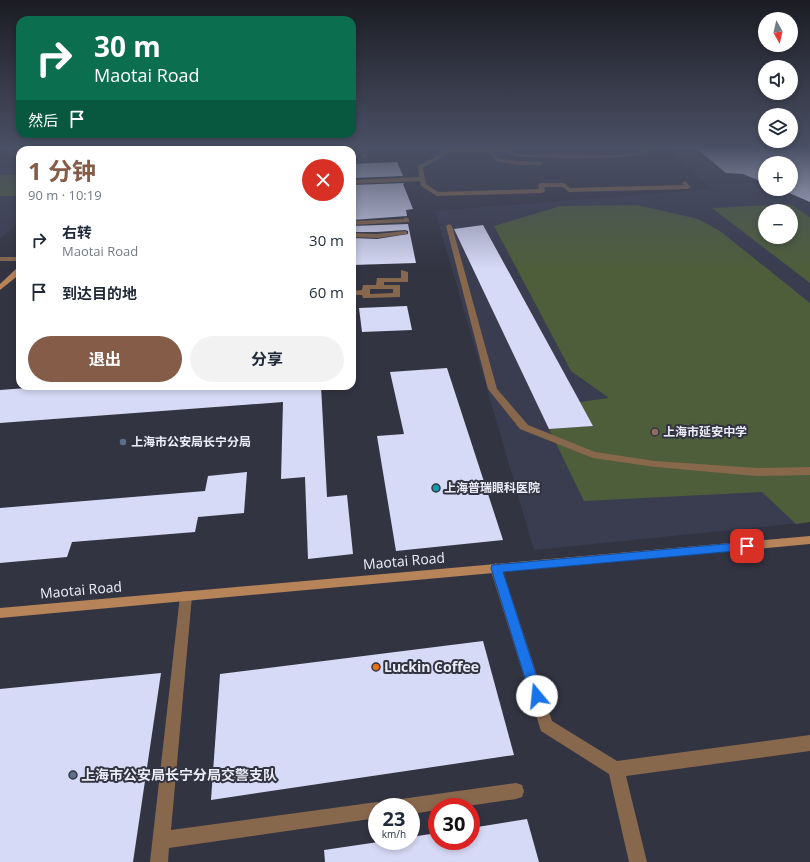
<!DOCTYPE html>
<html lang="zh">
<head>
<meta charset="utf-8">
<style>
  body { margin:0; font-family:"Open Sans","Noto Sans SC",sans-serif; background:#f2f2f3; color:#1f2937; height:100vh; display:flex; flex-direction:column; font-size:15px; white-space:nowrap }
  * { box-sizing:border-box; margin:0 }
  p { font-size:13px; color:#747a83 }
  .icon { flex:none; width:22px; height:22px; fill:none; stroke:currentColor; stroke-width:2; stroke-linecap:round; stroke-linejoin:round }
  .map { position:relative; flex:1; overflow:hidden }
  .details { position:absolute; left:16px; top:146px; width:340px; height:244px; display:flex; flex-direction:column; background:#fff; border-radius:12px; box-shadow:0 2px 6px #0003 }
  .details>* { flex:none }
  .hud { position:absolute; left:16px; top:16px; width:340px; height:122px; border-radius:12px; box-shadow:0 2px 6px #0003; background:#0b6e4f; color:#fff; overflow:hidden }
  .needle { width:26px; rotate:172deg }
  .controls { position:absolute; left:758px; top:12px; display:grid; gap:8px }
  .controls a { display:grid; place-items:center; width:40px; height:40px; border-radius:50%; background:#fff; box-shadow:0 2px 6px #0003; font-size:20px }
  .speed { position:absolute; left:368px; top:798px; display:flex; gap:8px; font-size:20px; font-weight:700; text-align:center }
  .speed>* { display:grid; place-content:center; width:52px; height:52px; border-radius:50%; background:#fff; box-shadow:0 2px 6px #0003; line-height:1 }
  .speed small { font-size:10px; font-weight:400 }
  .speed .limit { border:6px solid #d22; background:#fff; color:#111 }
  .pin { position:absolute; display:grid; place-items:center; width:34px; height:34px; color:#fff; margin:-17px; border-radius:8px; box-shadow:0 2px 6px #0006 }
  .me { position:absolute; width:44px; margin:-22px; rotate:343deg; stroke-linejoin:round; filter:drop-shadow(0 0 3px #0008) }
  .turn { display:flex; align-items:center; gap:14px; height:84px; padding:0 12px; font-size:18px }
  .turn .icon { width:52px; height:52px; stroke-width:2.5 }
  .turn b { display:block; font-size:28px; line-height:34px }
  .then { display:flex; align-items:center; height:38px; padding:0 12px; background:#0003; gap:8px; font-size:15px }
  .round { display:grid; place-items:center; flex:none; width:42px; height:42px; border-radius:21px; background:#f2f2f3 }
  .summary { display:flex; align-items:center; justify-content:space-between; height:68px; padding:0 12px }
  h1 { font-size:24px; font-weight:700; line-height:30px; color:#845c47 }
  .primary-button { display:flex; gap:8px; margin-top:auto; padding:8px 12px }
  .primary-button a { flex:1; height:46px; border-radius:24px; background:#845c47; color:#fff; font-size:16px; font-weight:700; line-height:46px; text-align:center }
  .primary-button a+a { background:#f2f2f3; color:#1f2937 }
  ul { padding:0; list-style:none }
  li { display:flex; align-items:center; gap:12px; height:52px; padding:0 12px }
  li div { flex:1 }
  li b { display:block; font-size:15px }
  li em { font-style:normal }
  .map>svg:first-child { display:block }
</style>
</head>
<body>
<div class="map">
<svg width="810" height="862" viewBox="0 0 810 862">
  <rect width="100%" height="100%" fill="#333442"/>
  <g fill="#3a3c50" fill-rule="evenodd">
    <path d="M666 148H810V522L534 550 435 211 713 189ZM765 163H791V189H765ZM765 211H791V237H765Z"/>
    <path d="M0 168 20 169V221L0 238Z"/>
  </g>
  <g fill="#4e5e3b" fill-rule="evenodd">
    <rect x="0" y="175" width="20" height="21"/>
    <path d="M790 204 810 217V283L712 208ZM765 211H791V237H765Z"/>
    <path d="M637 205 698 219 720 231 810 303V522L796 524 762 492 584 501 549 429 593 426 580 402 609 398 571 371 494 226 561 206Z"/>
  </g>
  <g fill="#d7daf6">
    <path d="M696 148H810V202L780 189H791V163H765V183L743 174 726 173Z"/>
    <path d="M397 162 403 176 352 178V164Z"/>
    <path d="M405 183 403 184 413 209 406 210 407 216 352 220V185Z"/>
    <path d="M408 224 416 263 352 265V238L377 239 408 234V231L405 230 377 232H352V226Z"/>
    <path d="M483 225 580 402 593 426 549 429 454 229Z"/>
    <path d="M407 306 412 330 362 332 359 308Z"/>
    <path d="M447 368 503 540 396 551 377 436 404 434 390 372Z"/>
    <path d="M53 386H321L327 497 347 495 353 554 308 559 305 477 281 479 283 402 0 423V390Z"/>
    <path d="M247 472 244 513 198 517 195 532 72 542 67 557 0 563V508L205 491 208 476Z"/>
    <path d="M483 641 514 755 211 800 220 674Z"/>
    <path d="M161 673 133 862H0V689Z"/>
    <path d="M527 819 539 862H325L324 850 385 841H411V837L437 833V841H471V828Z"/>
  </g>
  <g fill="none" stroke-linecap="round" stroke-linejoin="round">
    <path fill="#88684d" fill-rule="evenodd" d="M449 224 452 226 497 389 528 425 595 452 655 461 757 468 810 467V475L757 476 655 467 593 458 520 429 488 389 446 226Z"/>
    <g fill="#88684d" fill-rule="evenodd">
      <rect x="284" y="148" width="4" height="2"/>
      <path d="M362 148H366L367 159 362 158Z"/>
      <path d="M445 148 503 149 518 154 613 155 642 153 643 152 642 148H646L648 152C639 160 534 159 518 156 509 155 503 151 494 152L498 158 517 161 543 162 541 165H517L496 161 489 152H450L423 168 426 184 438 192 539 189 538 185 541 183H564L570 188 684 185 682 183 685 181 691 187 688 189 569 192 563 187H544L545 191 542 193 437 196 421 186 420 181 352 184V180L419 177 418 166 446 151Z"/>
      <path d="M406 217 409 219V222L352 225V221L403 219Z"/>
      <path d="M405 231 407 232V234L377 238 352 237V233L377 234Z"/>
      <rect x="0" y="257" width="20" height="4"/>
      <path d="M401 270 408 272V282H384V285H400V297L366 298H363L362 295H352V291L362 290 363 285H376L377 278H401ZM370 289H393V293L370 294Z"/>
      <path d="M496 563 500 565 502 568 552 721 617 761 810 735V751L626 776 647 862H629L609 774 541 731 490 568 492 565Z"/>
      <path d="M186 591 191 592 192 596 171 830 377 802 383 804 384 807H377V818L169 848 168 862H150L180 596 181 592Z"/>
      <path d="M516 783 522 785 524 791 522 797 516 799 461 807H437V810L411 814V807H393L395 801 401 799Z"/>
    </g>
    <g fill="#b68458" fill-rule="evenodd">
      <path d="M143 148H148L147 150H143Z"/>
      <path d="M17 268H20V274L0 290V284Z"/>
      <path d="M810 536V544L0 618V608Z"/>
    </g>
  </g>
  <linearGradient id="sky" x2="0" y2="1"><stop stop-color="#1c1d24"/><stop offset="0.55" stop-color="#4a5065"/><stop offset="1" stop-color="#4a5065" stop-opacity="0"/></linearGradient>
  <rect width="810" height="269" fill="url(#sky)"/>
  <path fill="#1a73e8" stroke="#114b97" d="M747 542 753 546 747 550 503 572 543 696 541 701 537 702 532 701 491 568 492 565Z"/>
  <circle fill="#8d6e63" stroke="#333442" stroke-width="1.5" cx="655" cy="432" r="4"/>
  <g fill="#5c6f8a" stroke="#333442" stroke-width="1.5">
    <circle cx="123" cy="442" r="4"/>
    <circle cx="73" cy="775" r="4"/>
  </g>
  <circle fill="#0f9aa8" stroke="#333442" stroke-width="1.5" cx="436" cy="488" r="4"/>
  <circle fill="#e8710a" stroke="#333442" stroke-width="1.5" cx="376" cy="667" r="4"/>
  <g text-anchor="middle" stroke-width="4" stroke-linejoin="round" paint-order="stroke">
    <g font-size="12" font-weight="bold" fill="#ecedf7" stroke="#333442" text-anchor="start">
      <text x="663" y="436">上海市延安中学</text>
      <text x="131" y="446">上海市公安局长宁分局</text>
      <text x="444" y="492">上海普瑞眼科医院</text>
    </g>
    <g font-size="14" fill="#ecedf7" stroke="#333442">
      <text transform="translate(404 561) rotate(-5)" y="5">Maotai Road</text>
      <text transform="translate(81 590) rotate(-5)" y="5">Maotai Road</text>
    </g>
    <g font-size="14" font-weight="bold" fill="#ecedf7" stroke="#333442" text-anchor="start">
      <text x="384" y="672">Luckin Coffee</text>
      <text x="81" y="780">上海市公安局长宁分局交警支队</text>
    </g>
  </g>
</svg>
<div class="controls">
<a><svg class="needle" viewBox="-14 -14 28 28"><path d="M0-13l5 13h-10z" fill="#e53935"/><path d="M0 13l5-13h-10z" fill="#747a83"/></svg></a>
<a><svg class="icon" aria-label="sound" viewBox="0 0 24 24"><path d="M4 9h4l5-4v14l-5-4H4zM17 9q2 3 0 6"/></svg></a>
<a><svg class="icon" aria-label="layers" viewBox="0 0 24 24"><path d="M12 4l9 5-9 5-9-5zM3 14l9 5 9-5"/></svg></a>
<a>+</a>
<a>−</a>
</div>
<div class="speed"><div>23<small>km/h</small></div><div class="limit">30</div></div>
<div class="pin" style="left:747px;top:546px;background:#d93025"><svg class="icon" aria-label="arrive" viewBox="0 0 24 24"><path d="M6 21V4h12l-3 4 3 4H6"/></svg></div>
<svg class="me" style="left:537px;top:696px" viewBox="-20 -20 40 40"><circle r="19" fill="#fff"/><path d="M0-13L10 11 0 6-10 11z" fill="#1a73e8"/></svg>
<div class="hud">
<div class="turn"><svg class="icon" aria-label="right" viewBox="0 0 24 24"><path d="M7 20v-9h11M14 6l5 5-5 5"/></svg><div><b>30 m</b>Maotai Road</div></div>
<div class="then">然后<svg class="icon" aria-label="arrive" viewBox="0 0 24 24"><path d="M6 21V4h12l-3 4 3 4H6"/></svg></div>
</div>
<section class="details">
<div class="summary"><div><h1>1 分钟</h1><p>90 m · 10:19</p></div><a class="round" style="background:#d93025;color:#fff"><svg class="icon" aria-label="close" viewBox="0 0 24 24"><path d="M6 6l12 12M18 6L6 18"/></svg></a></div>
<ul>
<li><svg class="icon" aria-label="right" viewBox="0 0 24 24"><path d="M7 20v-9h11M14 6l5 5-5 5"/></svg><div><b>右转</b><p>Maotai Road</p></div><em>30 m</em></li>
<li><svg class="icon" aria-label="arrive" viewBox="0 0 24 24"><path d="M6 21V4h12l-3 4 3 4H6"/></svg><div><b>到达目的地</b></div><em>60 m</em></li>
</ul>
<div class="primary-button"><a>退出</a><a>分享</a></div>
</section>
</div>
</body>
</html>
